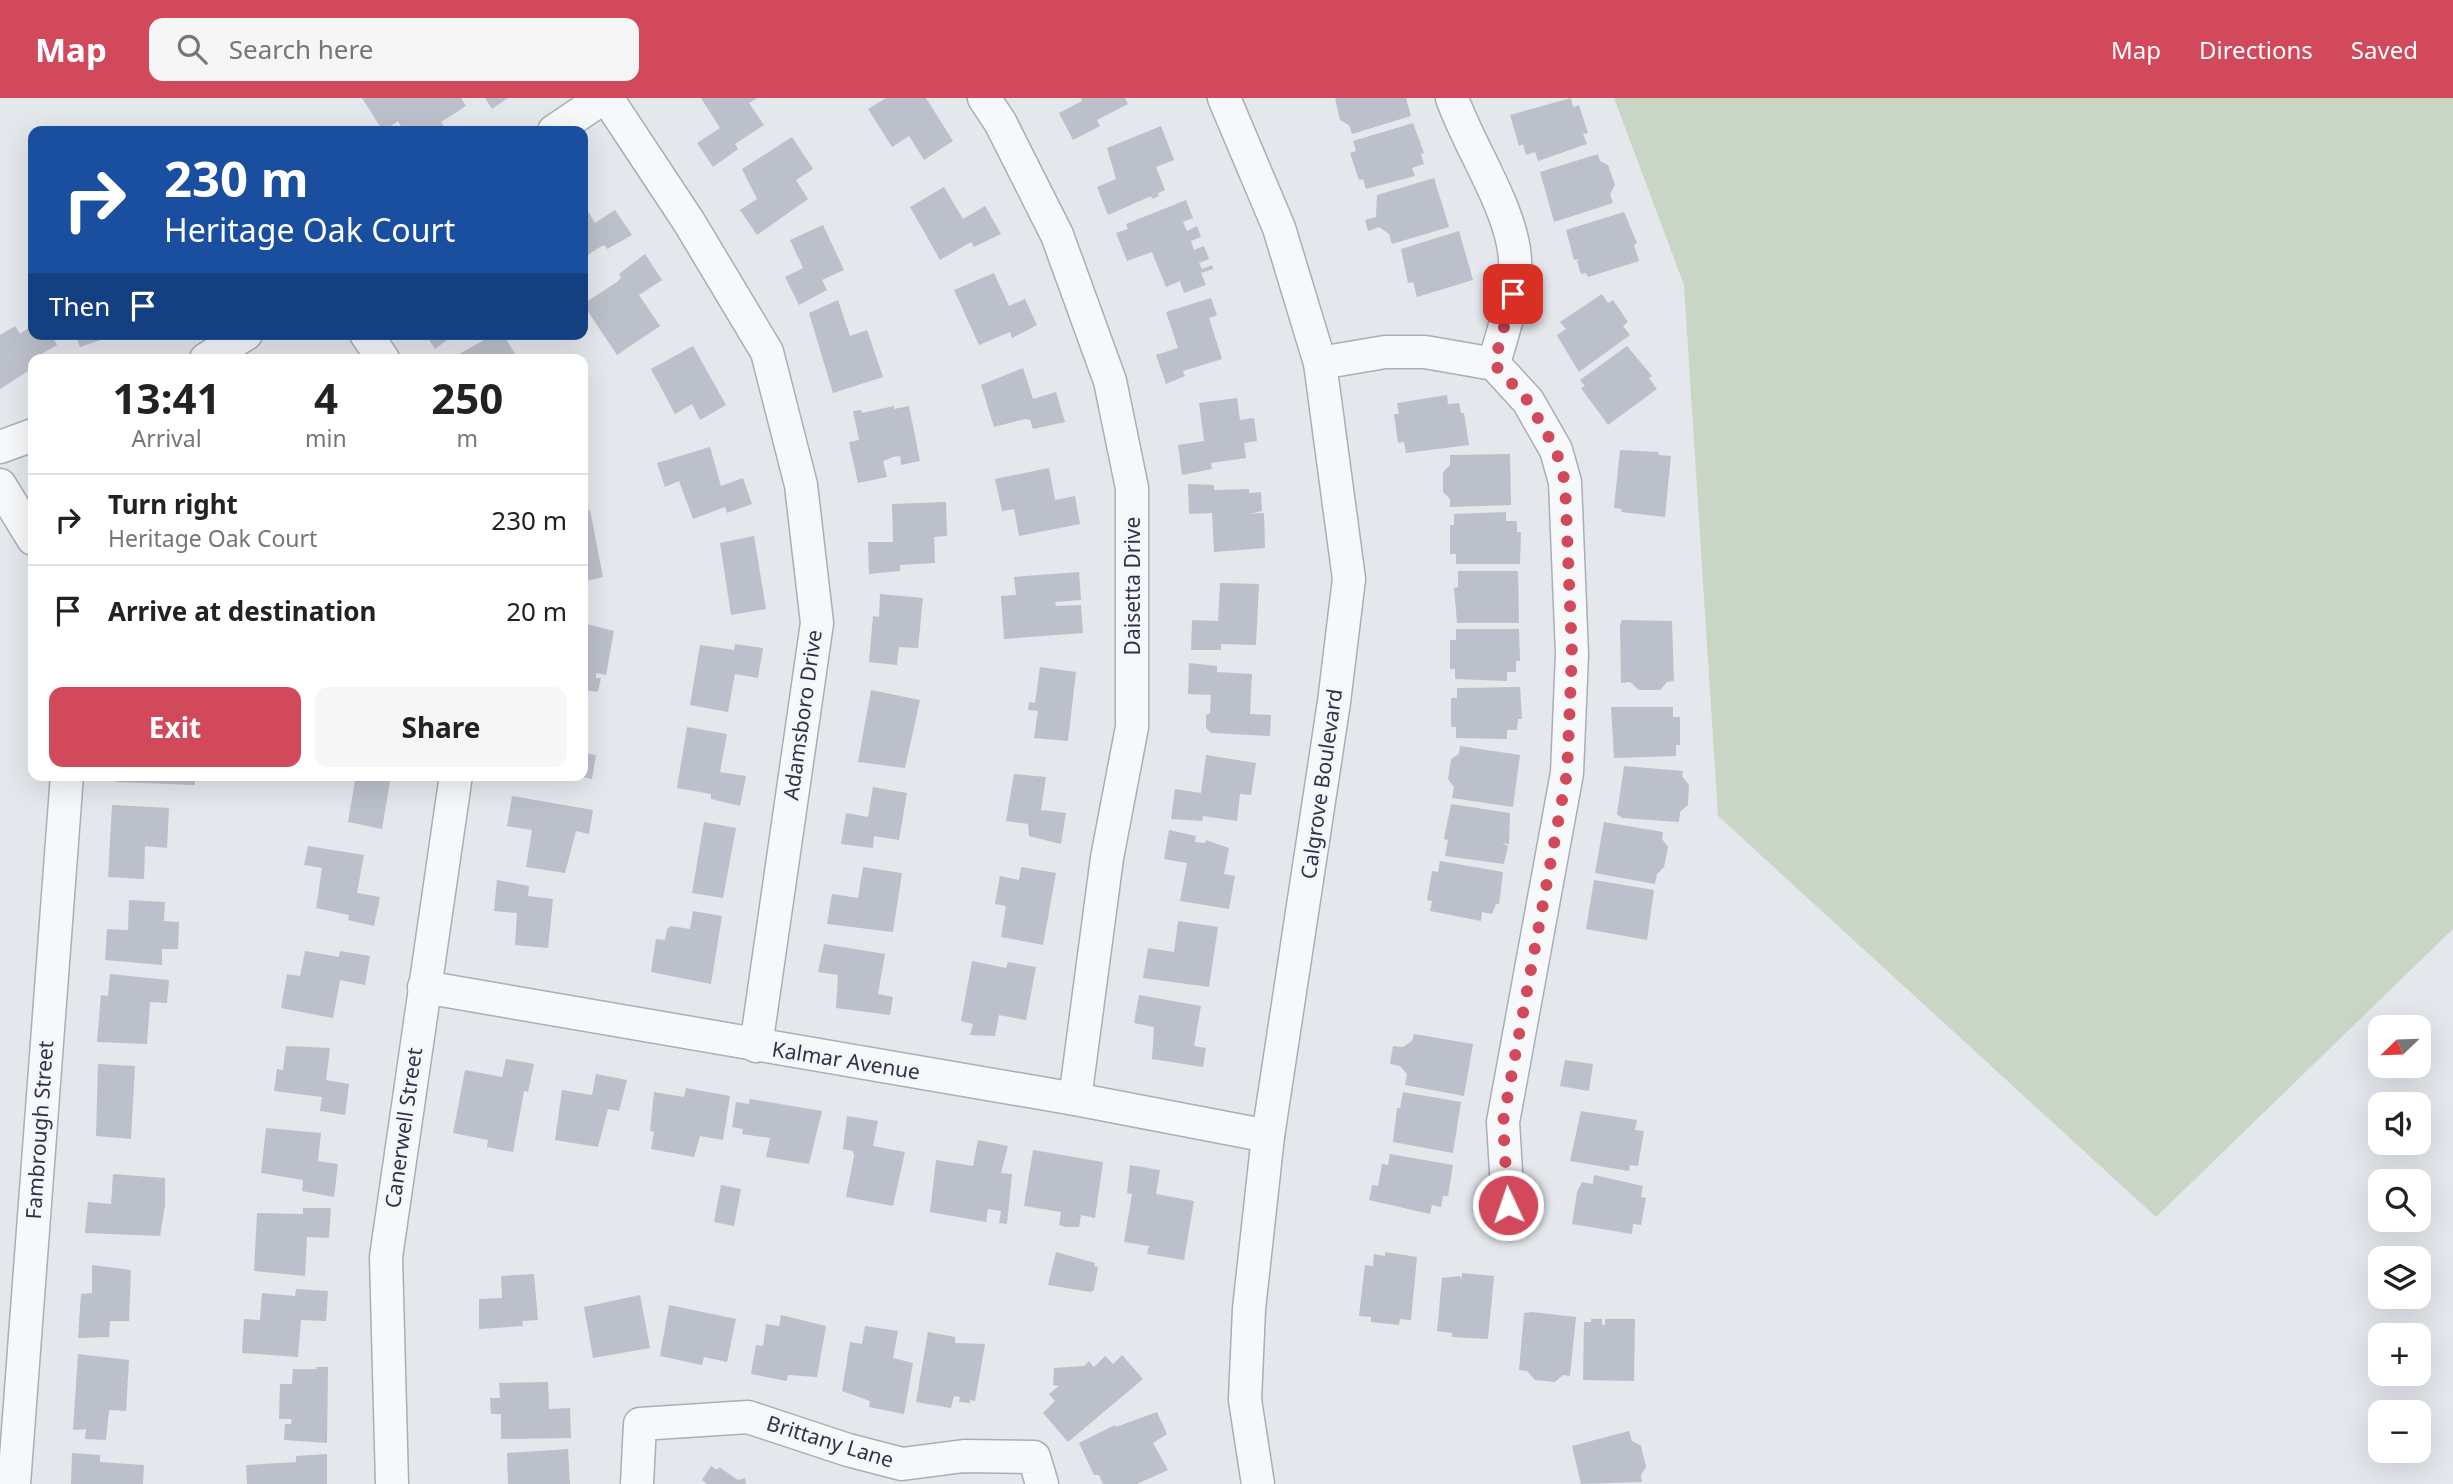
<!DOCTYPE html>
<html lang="en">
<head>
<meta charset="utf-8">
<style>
  body { margin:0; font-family:"Noto Sans",sans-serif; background:#f6f6f6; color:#222; height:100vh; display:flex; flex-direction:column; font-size:26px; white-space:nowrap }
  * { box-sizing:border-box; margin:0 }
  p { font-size:23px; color:#767676 }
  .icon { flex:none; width:38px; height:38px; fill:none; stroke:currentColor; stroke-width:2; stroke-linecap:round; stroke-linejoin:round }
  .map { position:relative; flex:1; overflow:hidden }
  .drawer { position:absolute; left:28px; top:256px; width:560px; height:427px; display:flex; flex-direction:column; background:#fff; border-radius:14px; box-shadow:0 7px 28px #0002 }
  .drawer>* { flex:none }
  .hud { position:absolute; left:28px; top:28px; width:560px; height:214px; border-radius:14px; box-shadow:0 7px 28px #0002; background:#1a4fa0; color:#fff; overflow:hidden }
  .needle { width:46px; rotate:247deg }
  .fabs { position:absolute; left:2368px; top:917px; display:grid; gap:14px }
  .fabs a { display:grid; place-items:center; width:63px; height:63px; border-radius:14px; background:#fff; box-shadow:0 7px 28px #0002; font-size:35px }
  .pin { position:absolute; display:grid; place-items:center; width:60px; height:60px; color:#fff; margin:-30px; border-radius:14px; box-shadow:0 4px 10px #0006 }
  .me { position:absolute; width:77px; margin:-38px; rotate:357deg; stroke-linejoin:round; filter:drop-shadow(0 0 5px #0008) }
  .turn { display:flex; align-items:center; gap:24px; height:147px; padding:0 21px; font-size:32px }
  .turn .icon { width:91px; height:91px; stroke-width:2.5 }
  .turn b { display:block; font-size:49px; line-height:60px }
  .then { display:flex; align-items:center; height:66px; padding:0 21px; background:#0003; gap:14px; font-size:26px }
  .eta { display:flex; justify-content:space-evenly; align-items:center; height:119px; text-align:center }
  .eta b { font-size:42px; font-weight:700; line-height:49px }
  .button { display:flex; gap:14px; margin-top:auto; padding:14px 21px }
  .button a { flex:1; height:80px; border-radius:14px; background:#d1495b; color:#fff; font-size:28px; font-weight:700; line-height:80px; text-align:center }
  .button a+a { background:#f6f6f6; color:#222 }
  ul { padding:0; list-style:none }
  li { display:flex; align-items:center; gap:21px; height:91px; padding:0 21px; border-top:2px solid #e0e0e0 }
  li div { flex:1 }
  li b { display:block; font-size:26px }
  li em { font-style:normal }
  header { display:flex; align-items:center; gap:42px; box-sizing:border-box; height:98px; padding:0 35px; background:#d1495b; color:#fff }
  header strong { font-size:33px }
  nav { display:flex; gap:38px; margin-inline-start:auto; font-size:24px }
  .search { width:490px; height:63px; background:#f6f6f6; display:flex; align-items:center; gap:18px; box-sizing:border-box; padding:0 24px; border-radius:14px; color:#767676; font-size:26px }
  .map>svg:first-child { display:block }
</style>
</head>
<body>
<header>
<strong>Map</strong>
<div class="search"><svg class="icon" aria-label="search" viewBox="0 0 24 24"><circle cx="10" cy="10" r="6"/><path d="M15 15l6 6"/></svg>Search here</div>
<nav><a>Map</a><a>Directions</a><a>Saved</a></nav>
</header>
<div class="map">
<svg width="2453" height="1386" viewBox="0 0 2453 1386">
  <rect width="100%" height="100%" fill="#e4e7ec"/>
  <path fill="#c9d6c5" d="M1614 0H2453V831L2156 1119 1718 718 1684 187Z"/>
  <g fill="#bbc0ca">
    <path d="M362 0H461L466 8 441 24 447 33H404L398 23 383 33Z"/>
    <path d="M485 0H508L492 11Z"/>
    <path d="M701 0H757L749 5 764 27 735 46 738 51 713 69 697 45 720 30Z"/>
    <path d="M886 0H926L953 43 924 62 909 38 892 49 868 11Z"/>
    <path d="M1081 0H1125L1128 6 1097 22 1100 28 1073 42 1059 15 1082 3Z"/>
    <path d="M1335 0H1406L1411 18 1352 36 1349 27 1340 22Z"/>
    <path d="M1571 0 1573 9 1579 7 1588 35 1583 36 1587 46 1538 63 1535 54 1526 57 1523 46 1519 48 1510 17Z"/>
    <path d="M1413 25 1424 55 1421 56 1424 66 1412 70 1415 78 1366 91 1363 81 1359 82 1350 55 1356 53 1353 43Z"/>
    <path d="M1161 28 1174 62 1156 69 1165 92 1158 95 1159 98 1152 101 1151 98 1108 117 1097 89 1116 81 1107 50Z"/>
    <path d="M792 39 813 71 796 82 808 101 757 137 740 112 757 101 742 71Z"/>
    <path d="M1598 56 1600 63 1608 67 1615 87 1610 96 1613 105 1554 124 1540 74Z"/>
    <path d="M1434 80 1449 129 1392 146 1389 136 1379 129 1368 133 1365 122 1376 119 1377 97Z"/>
    <path d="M944 89 963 121 985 108 1001 136 974 149 971 144 940 162 910 109Z"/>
    <path d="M1186 102 1193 120 1183 124 1187 133 1197 128 1201 139 1191 143 1194 152 1204 148 1209 161 1199 165 1202 171 1212 167 1213 171 1201 175 1206 187 1184 195 1180 183 1166 189 1152 154 1127 163 1116 135 1128 131 1126 126Z"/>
    <path d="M583 105 595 125 615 112 632 137 607 151 605 147 600 149 583 160Z"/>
    <path d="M1624 114 1637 145 1634 147 1639 163 1588 179 1586 175 1581 176 1577 163 1581 161 1574 162 1566 132Z"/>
    <path d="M823 127 844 172 822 182 827 192 799 207 785 179 803 170 790 142Z"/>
    <path d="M1459 133 1473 182 1417 199 1413 184 1408 185 1401 151Z"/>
    <path d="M645 156 662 182 639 197 660 228 617 257 583 206 617 184 621 180 619 176Z"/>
    <path d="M994 175 1009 208 1025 201 1037 227 1012 240 1010 234 979 247 954 192Z"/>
    <path d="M1602 196 1608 205 1613 202 1628 224 1623 228 1630 237 1579 274 1559 241 1557 237 1566 231 1560 224Z"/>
    <path d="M1211 200 1217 217 1209 220 1222 261 1183 273 1185 278 1166 286 1156 257 1178 250 1166 214Z"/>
    <path d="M838 202 850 238 867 232 883 279 833 295 809 215Z"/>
    <path d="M33 227V236H51L57 247 33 261V270L0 291V237L15 228 20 236Z"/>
    <path d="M75 236H114L115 237 80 249Z"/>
    <path d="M425 236H455L435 251Z"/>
    <path d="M495 236H503L518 261H450Z"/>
    <path d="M693 248 726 307 700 322 692 306 675 316 651 271Z"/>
    <path d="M1627 248 1652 278 1649 280 1657 291 1608 327 1581 290 1585 288 1580 282Z"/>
    <path d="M1023 270 1033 301 1056 294 1065 324 1033 331 1030 322 1025 321 994 329 981 287Z"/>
    <path d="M1447 297 1448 306 1459 305 1461 315H1464L1469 347 1406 355 1404 344 1398 345 1394 316H1399L1397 305Z"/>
    <path d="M1237 300 1240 322 1254 320 1257 343 1244 345 1246 360 1211 365 1212 371 1182 377 1178 347 1204 343 1199 305Z"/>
    <path d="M894 308V311L909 308 920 363 901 367 900 358 893 359 883 363 887 379 858 385 849 344 859 342 853 313 861 312 862 315Z"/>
    <path d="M710 349 721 388 743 380 752 406 727 415 725 409 693 421 679 383 665 389 657 365Z"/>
    <path d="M1620 352 1659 354 1658 357 1671 358 1665 419 1621 414 1622 411 1614 410Z"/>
    <path d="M1510 356 1511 407 1450 409V401L1443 394V374L1450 367V357Z"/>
    <path d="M1049 370 1055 402 1075 398 1080 426 1019 438 1014 411 1002 413 995 381Z"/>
    <path d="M1188 386 1214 387V392L1249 391V395L1261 394 1262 413 1250 416 1264 415 1265 450 1214 454 1212 415 1189 416Z"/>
    <path d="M946 404 947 438 934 439 935 465 900 467V473L869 476 868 444H893L892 406Z"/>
    <path d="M590 412 603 479 583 484V413Z"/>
    <path d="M1506 414V423H1517V434H1521L1520 466H1456V456H1450V427H1454V416Z"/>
    <path d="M754 438 766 511 731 517 720 445Z"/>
    <path d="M1458 473H1518L1519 525H1457L1454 490 1458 489Z"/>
    <path d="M1079 474 1081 502 1055 504 1056 508 1081 507 1083 535 1004 541 1001 498 1016 497 1014 479Z"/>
    <path d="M1220 485 1259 486 1256 547 1221 546V552H1191L1192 522 1218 523Z"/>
    <path d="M880 496 923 500 918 550 899 549 897 567 869 564 873 518 879 519Z"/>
    <path d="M1622 522 1672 523 1674 583 1667 584 1660 592H1639L1630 584 1621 585 1620 527Z"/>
    <path d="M583 525 614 533 606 577 596 575V580H601L598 594 584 592Z"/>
    <path d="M1456 531H1519L1520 563H1516V574H1507V583L1455 581V571H1450V542H1456Z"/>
    <path d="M735 546 763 550 758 580 735 576 728 614 690 607 700 547 734 552Z"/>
    <path d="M1189 565 1217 568V574L1252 576 1250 616 1271 617 1270 638 1211 635 1206 630V617L1210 615 1211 597 1188 596Z"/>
    <path d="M1040 569 1076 574 1068 643 1034 640 1038 613 1028 612 1029 604 1035 605Z"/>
    <path d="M1520 589 1522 621H1518L1517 632H1507V641L1456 640V629H1451V600H1457V590Z"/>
    <path d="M871 592 920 602 905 670 858 664Z"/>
    <path d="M1611 609H1673V619H1680V647H1676V658L1614 660Z"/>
    <path d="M687 629 727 636 720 674 746 678 740 708 711 701V696L677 690Z"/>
    <path d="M1460 648 1520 657 1513 709 1452 700 1454 689 1448 681 1451 661 1459 656Z"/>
    <path d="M583 655 596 657 592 681 583 679Z"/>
    <path d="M1206 657 1256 665 1251 697 1240 696 1237 723 1203 718 1202 723 1171 721 1175 691 1201 695Z"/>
    <path d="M1624 668 1683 673 1682 678 1689 687 1688 707 1680 714 1679 724 1622 720 1617 716Z"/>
    <path d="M1014 676 1046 679 1041 712 1066 715 1061 746 1029 738 1028 726 1006 723Z"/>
    <path d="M117 677H195V687L116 684Z"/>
    <path d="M356 677H391L382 731 348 724Z"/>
    <path d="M873 689 907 695 899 742 874 738 873 750 841 746 846 715 868 719Z"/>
    <path d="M512 698 593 712 589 736 576 733 565 775 526 769 532 732 507 728Z"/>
    <path d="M1451 706 1510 715 1509 746 1502 745 1508 748 1504 766 1445 758 1448 742 1444 741Z"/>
    <path d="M112 707 169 710 167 750 145 748 144 781 108 779Z"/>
    <path d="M704 724 736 730 723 800 692 795Z"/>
    <path d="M1604 724 1663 734 1662 741 1668 749 1664 769 1657 776 1655 786 1595 775Z"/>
    <path d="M1169 732 1196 738 1195 744 1205 745 1206 742 1229 750 1224 776 1235 778 1229 811 1180 803 1187 765 1164 761Z"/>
    <path d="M308 748 364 757 357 795 380 799 374 828 348 822 349 817 316 810 322 770 304 767Z"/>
    <path d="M1440 763 1503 774 1499 806H1496L1492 816 1482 814 1481 823 1430 813 1432 803 1427 802 1432 773 1438 774Z"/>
    <path d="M863 769 902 775 893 834 827 826 832 796 858 800Z"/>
    <path d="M1021 769 1056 775 1043 847 1001 839 1006 808 995 806 1000 778 1019 782Z"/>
    <path d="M497 782 529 788 528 798 553 801 548 850 515 847 517 815 494 813Z"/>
    <path d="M1594 782 1654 792 1647 842 1586 831Z"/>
    <path d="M129 802 165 804 164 823 179 824 178 851H162V867L105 862 107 831 128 832Z"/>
    <path d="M693 813 722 818 711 886 651 874 656 841 665 842 667 831 671 828 690 831Z"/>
    <path d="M1178 823 1218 829 1209 889 1143 880 1148 850 1174 854Z"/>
    <path d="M824 846 885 856 878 896 893 899 890 917 836 910 838 877 818 874Z"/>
    <path d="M305 853 339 859 340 853 370 858 365 887 340 882 333 920 281 910 287 876 300 878Z"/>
    <path d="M972 863 1006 870 1008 864 1036 869 1026 922 999 917 995 938 970 937 973 926 961 923Z"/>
    <path d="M110 876 169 882 167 905 150 904 147 946 97 944 101 897 108 898Z"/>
    <path d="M1139 897 1201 908 1194 948 1206 950 1203 969 1152 961 1154 929 1134 925Z"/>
    <path d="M1414 936 1473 946 1464 998 1405 987 1407 976 1400 968 1390 966 1393 948 1403 949 1412 943Z"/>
    <path d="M286 948 330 950 326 982 349 986 345 1017 320 1013 322 999 274 993 277 971 283 972Z"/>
    <path d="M506 961 534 966 528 994 524 993 513 1054 487 1049 488 1042 453 1035 465 972 502 979Z"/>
    <path d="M1565 962 1593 966 1589 993 1560 988Z"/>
    <path d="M98 966 135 968 131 1041 96 1038Z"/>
    <path d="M596 976 627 982 619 1013 608 1011 598 1049 555 1042 562 992 592 997Z"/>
    <path d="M686 990 730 998 723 1042 700 1038 694 1059 651 1051 654 1034 650 1033 654 994 684 999Z"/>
    <path d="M1403 994 1461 1004 1453 1055 1393 1044 1397 1010H1400Z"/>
    <path d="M750 1001 822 1013 809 1066 766 1059 770 1040 742 1036 743 1031 732 1029 736 1004 749 1006Z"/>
    <path d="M1581 1013 1637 1022 1635 1032 1644 1033 1638 1068 1630 1067 1629 1073 1570 1063Z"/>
    <path d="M847 1018 878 1023 873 1048 905 1054 893 1108 846 1099 854 1058 853 1053 843 1051Z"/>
    <path d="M266 1030 321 1035 318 1063 338 1066 334 1099 302 1093 303 1082 261 1075Z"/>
    <path d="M978 1042 1008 1048 1001 1075 1012 1076 1007 1126 999 1125 1001 1113 988 1111 986 1124 930 1114 936 1062 973 1068Z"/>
    <path d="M1033 1052 1103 1064 1095 1120 1081 1117 1079 1129H1066L1059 1127 1061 1114 1024 1108Z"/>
    <path d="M1390 1056 1453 1067 1448 1098H1443L1441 1109 1432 1107 1430 1116 1369 1102 1372 1087 1378 1088 1382 1066 1388 1067Z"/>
    <path d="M1130 1067 1160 1072 1156 1096 1194 1103 1184 1162 1147 1156 1149 1148 1124 1144 1132 1096 1127 1095Z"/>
    <path d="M113 1076 165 1080V1107L160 1138 85 1135 88 1104 111 1106Z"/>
    <path d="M1594 1077 1643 1088 1641 1099 1646 1100 1641 1127 1633 1126 1632 1136 1572 1126 1577 1094 1582 1084 1593 1086Z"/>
    <path d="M721 1087 741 1091 734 1128 714 1124Z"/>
    <path d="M303 1110H331L329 1140 307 1139 305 1178 254 1173 257 1115 303 1116Z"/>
    <path d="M1056 1154 1095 1165 1094 1168 1098 1169 1094 1192 1090 1194 1048 1187Z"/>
    <path d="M1385 1154 1417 1159 1411 1222 1400 1221 1399 1227 1371 1224V1219L1359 1218 1365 1167 1373 1168 1374 1156 1385 1158Z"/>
    <path d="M92 1167 131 1172 129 1223H110L109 1239 78 1240 81 1196 92 1195Z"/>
    <path d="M1462 1175 1494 1178 1488 1241 1452 1239V1235L1437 1233 1442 1180 1460 1178 1461 1182Z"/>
    <path d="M534 1176 538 1222 522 1223 523 1228 479 1231V1201L502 1200 501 1178Z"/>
    <path d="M296 1191 328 1193 326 1223 301 1222 298 1259 242 1255 244 1221 260 1222 262 1195 295 1198Z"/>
    <path d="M640 1197 650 1250 593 1260 584 1209Z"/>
    <path d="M669 1207 736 1221 727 1264 704 1259 702 1267 660 1258Z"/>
    <path d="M1532 1214 1576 1219 1570 1278 1563 1277 1555 1284 1535 1282 1527 1273 1519 1272 1524 1215Z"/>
    <path d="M781 1217 826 1228 817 1279 788 1277 787 1283 751 1276 756 1247 763 1248 766 1226 779 1228Z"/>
    <path d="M1591 1221H1602V1227H1605V1221H1635L1634 1283 1583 1282 1584 1224H1591Z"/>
    <path d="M865 1228 898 1233 893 1260 913 1265 904 1316 869 1309 870 1303 842 1293 850 1244 862 1246Z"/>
    <path d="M928 1234 955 1239V1245L985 1246 975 1303 970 1302V1305L959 1304 960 1299 954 1298 951 1310 916 1304Z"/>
    <path d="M78 1256 129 1262 126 1313 109 1312 106 1342 85 1341 86 1331 73 1332Z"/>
    <path d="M1122 1257 1143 1281 1068 1344 1043 1315 1055 1303 1049 1296 1059 1288 1053 1287 1054 1270 1084 1268 1089 1263 1094 1269 1105 1258 1113 1266Z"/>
    <path d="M316 1269H328L327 1345 284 1342 285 1326H291L292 1321H279L280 1286H292L293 1271H317Z"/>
    <path d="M548 1284 549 1311 570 1310 571 1340 501 1341V1316H491L490 1300H500L499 1285Z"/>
    <path d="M1157 1314 1167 1336 1153 1345 1168 1372 1137 1386H1103L1099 1377H1094L1079 1345 1115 1327 1116 1329Z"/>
    <path d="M1629 1333 1632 1343 1641 1348 1646 1369 1641 1377 1642 1384 1581 1386 1572 1348Z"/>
    <path d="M568 1351 570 1386H508L507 1355Z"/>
    <path d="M72 1355 100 1357V1364L144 1367 143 1386H71Z"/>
    <path d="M327 1356V1386H247L246 1367 296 1364V1358Z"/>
    <path d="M711 1368 717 1372 719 1369 738 1382 745 1380 746 1386H707L702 1382Z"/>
  </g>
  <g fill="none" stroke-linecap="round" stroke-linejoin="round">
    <g stroke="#a9aeb7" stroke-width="35">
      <g id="minor">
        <path d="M607 0 689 124 767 254 801 387 817 525 756 948"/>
        <path d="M984 0 1000 24 1057 137 1110 283 1132 390V629L1107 760 1075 1001"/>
        <path d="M1224 0 1279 130 1320 265 1349 481 1334 604 1268 1038 1249 1211 1245 1302 1258 1386"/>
        <path d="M1452 0C1469 49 1512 111 1515 161 1517 196 1503 232 1494 266"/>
        <path d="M554 33 603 0"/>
        <path d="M366 236 383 261"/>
        <path d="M206 261 246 236"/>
        <path d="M1320 265 1385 254H1425L1494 266 1528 303 1556 352 1565 384 1572 556 1567 675 1503 1024 1508 1107"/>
        <path d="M0 349 33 337"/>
        <path d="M0 387 33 441"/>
        <path d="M424 889 1075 1001 1268 1038"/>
        <path d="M14 1386 67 677"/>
        <path d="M392 1386 386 1159 456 677"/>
        <path d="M637 1386 640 1326 748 1319 848 1352 902 1366 964 1358 1034 1359 1042 1386"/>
      </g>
    </g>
    <use href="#minor" stroke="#f7f8fa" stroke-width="32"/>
  </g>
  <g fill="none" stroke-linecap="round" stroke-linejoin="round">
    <path stroke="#d1495b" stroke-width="12" stroke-dasharray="0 21.6" d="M1508 1107 1503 1024 1567 675 1572 556 1565 384 1556 352 1528 303 1494 266 1513 196"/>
  </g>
  <g text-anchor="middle" stroke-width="6" stroke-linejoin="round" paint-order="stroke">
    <g font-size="21" fill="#2b3445" stroke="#f4f6f9">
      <text transform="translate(1133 488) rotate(-90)" y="7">Daisetta Drive</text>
      <text transform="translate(803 617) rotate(-82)" y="7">Adamsboro Drive</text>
      <text transform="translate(1322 686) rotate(-82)" y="7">Calgrove Boulevard</text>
      <text transform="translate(846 963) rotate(9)" y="7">Kalmar Avenue</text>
      <text transform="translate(404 1030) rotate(-82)" y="7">Canerwell Street</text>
      <text transform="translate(40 1032) rotate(-86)" y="7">Fambrough Street</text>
      <text transform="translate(830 1344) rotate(17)" y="7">Brittany Lane</text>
    </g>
  </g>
</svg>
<div class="fabs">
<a><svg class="needle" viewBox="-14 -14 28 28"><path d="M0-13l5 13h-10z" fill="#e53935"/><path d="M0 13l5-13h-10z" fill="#767676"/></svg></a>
<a><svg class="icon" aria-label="sound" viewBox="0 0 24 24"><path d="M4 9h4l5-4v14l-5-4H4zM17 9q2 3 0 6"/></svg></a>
<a><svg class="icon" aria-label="search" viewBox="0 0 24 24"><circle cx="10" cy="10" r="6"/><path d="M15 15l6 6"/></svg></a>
<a><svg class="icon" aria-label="layers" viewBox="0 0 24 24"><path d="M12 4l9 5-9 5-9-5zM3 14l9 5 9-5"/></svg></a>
<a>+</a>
<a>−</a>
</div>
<div class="pin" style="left:1513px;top:196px;background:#d93025"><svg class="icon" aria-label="arrive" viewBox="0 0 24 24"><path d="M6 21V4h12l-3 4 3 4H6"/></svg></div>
<svg class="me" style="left:1508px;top:1107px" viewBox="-20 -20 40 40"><circle r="17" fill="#d1495b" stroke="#fff" stroke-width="3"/><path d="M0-11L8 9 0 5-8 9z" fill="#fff"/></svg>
<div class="hud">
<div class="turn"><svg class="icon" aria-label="right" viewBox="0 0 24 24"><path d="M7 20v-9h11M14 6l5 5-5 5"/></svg><div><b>230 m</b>Heritage Oak Court</div></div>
<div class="then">Then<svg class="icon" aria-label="arrive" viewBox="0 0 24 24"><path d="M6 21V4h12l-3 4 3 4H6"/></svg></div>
</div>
<section class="drawer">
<div class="eta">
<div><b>13:41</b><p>Arrival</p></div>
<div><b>4</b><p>min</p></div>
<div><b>250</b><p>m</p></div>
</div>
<ul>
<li><svg class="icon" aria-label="right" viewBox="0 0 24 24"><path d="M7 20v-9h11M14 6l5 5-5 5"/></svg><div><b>Turn right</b><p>Heritage Oak Court</p></div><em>230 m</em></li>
<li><svg class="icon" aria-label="arrive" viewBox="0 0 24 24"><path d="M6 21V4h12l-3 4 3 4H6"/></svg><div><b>Arrive at destination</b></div><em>20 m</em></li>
</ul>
<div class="button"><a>Exit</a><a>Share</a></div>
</section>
</div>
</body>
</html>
